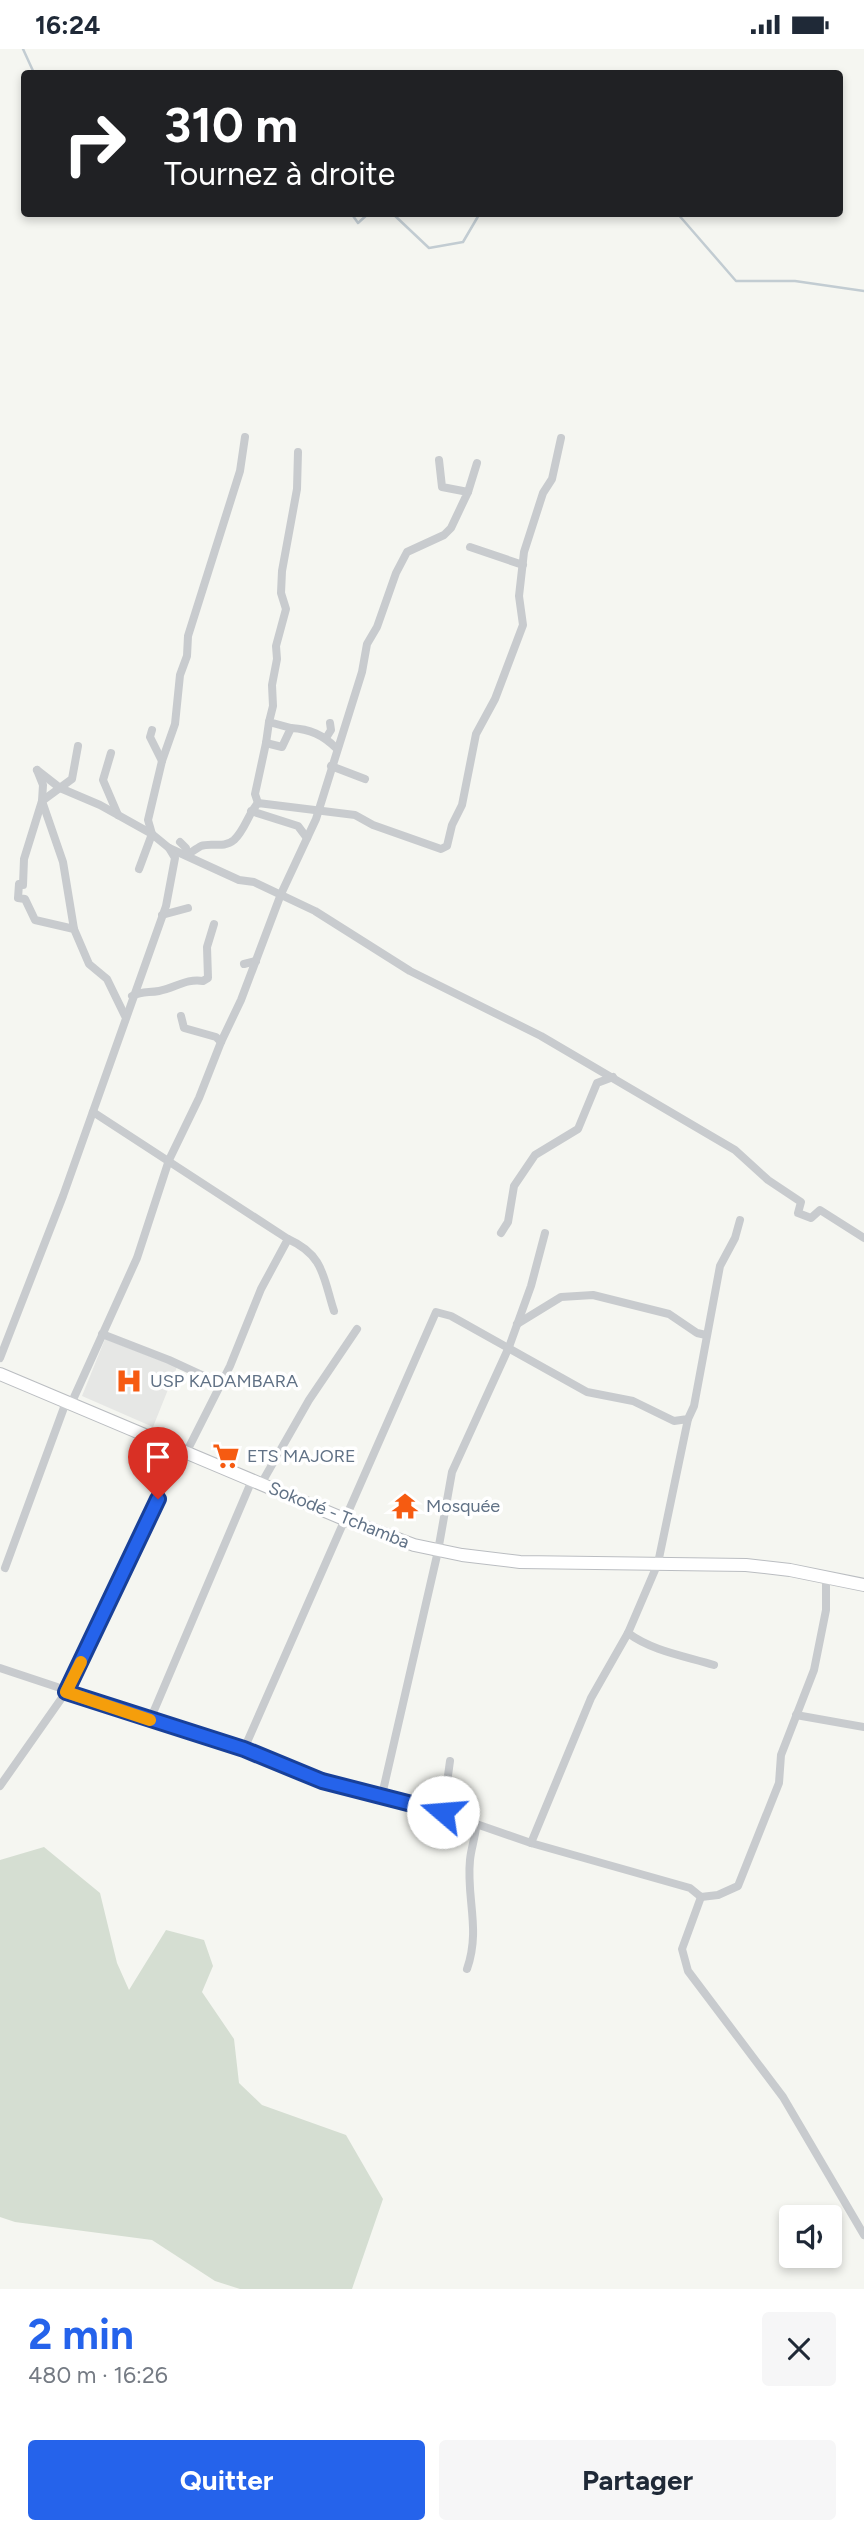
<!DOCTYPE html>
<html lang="fr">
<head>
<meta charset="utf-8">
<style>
  body { margin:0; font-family:Figtree,sans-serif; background:#f6f6f7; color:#1f2937; height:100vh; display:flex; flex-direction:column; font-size:26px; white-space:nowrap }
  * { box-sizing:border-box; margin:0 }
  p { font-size:23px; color:#747a83 }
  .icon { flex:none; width:38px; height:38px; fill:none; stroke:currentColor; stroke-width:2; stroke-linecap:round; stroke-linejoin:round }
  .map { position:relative; height:2240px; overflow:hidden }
  .details { display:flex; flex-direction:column; background:#fff; flex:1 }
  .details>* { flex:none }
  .guide { position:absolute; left:21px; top:21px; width:822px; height:147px; border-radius:7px; box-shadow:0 4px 10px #0003; background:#202124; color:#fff; overflow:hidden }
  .buttons { position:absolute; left:779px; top:2156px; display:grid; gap:14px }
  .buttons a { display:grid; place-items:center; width:63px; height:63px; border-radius:7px; background:#fff; box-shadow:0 4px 10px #0003; font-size:35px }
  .pin { position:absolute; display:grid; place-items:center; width:60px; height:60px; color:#fff; margin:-72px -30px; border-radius:50% 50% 50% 0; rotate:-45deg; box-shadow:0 0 7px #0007 }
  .pin .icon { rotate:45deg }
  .me { position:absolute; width:77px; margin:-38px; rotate:288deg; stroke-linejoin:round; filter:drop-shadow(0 0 5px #0008) }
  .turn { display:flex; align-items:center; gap:24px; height:147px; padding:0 28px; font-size:32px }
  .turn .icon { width:91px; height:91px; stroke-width:2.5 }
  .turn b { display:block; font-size:49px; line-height:60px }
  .round { display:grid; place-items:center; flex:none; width:74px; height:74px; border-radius:7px; background:#f6f6f7 }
  .overview { display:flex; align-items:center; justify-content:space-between; height:119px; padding:0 28px }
  h1 { font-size:42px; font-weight:700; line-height:52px; color:#2563eb }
  .action { display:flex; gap:14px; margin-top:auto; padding:14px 28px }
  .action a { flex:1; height:80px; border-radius:7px; background:#2563eb; color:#fff; font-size:28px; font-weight:700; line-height:80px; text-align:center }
  .action a+a { background:#f6f6f7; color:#1f2937 }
  .status { display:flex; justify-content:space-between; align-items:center; height:49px; padding:0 35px; background:#fff; direction:ltr }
  .status svg { height:19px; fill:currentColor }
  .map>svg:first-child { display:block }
</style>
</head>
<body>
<div class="status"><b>16:24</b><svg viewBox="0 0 49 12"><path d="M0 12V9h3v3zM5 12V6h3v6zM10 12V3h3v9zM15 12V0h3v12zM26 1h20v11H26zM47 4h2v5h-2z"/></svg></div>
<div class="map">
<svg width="864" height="2240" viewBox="0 0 864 2240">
  <rect width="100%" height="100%" fill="#f5f6f1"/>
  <path fill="#e6e7e5" d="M105 1290 177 1318 153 1378 82 1347Z"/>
  <path fill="#d5ded2" d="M44 1798 100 1844 117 1914 129 1941 166 1881 204 1891 213 1917 202 1943 234 1990 239 2034 262 2056 346 2086 383 2150 352 2240H240L215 2232 152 2191 15 2173 0 2168V1811Z"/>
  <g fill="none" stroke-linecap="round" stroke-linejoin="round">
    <g stroke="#c2ccd2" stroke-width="2.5">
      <path d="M23 0 34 24"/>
      <path d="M351 164 358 174 369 164"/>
      <path d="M392 164 429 199 463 193 480 164"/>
      <path d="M677 164 736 232H795L864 242"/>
    </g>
    <g stroke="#babdc1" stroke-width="14">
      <path id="primary" d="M0 1325 344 1470 414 1496 462 1506 520 1513 746 1516 790 1521 864 1536"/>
    </g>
    <g stroke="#c8cbce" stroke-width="8">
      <path d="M468 443 477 414"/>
      <path d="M470 498 523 516"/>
      <path d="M291 679C310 680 323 686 336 699"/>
      <path d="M326 689 331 681 330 674"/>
      <path d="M266 694 269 673"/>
      <path d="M78 697 72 730 42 752 24 810 23 836 19 835 18 849 25 850 35 871 74 880 89 915 107 930 125 967"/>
      <path d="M111 704 103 731 118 766"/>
      <path d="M162 712 175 675 180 626 187 607 188 587 240 422 245 388"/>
      <path d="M331 717 365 730"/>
      <path d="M37 721 60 739 100 756 152 785 169 799 239 831 254 833 315 862 410 922 541 987 735 1101 768 1131 801 1153 798 1164 811 1169 820 1161 864 1189"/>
      <path d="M37 721 43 736 42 752 63 813 74 880"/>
      <path d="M258 754 255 745 266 694 282 698 291 679 269 673 273 657 272 636 277 610 276 597 286 560 281 544 282 522 297 440 298 403"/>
      <path d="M251 762 298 777 307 789"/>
      <path d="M180 793 186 799 187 806C192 803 197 799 201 797 212 793 223 800 234 791 245 781 248 765 258 754L355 766 373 776 441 800 447 797 452 776 462 756 476 685 495 650 523 576 519 547 524 503 543 444 552 430 561 389"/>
      <path d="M139 820 152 785 148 771 162 712 150 688 152 681"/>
      <path d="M162 866 188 859"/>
      <path d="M244 915 256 912"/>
      <path d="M132 947C142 942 148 944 159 942 175 939 187 929 203 932L208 929 207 898 214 875"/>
      <path d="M181 967 184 979 216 988 221 993"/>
      <path d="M93 1063 288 1190 261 1240 230 1317 186 1404"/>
      <path d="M501 1184 508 1173 514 1137 535 1106 578 1080 597 1034 613 1028"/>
      <path d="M288 1190C324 1206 323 1228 334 1262"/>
      <path d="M517 1275 561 1248 593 1246 669 1265 697 1284 706 1286"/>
      <path d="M102 1285 169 1311 221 1335"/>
      <path d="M0 1309 63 1147 166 857 175 809 169 799"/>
      <path d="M71 1355 137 1209 169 1111 199 1049 221 993 241 951 281 845 316 770 362 623 367 595 377 578 396 524 407 503 444 486 451 479 468 443 442 438 439 411"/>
      <path d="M261 1435 309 1351 357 1280"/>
      <path d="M5 1519 66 1353"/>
      <path d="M628 1584C652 1602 685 1607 714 1616"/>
      <path d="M0 1619 244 1700 322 1732 410 1752 531 1794 690 1839 701 1848 718 1846 738 1837 779 1734 781 1706 814 1621 826 1561V1528"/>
      <path d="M796 1666 864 1678"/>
      <path d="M150 1671 252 1431"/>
      <path d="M244 1700 436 1263 451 1267 587 1343 633 1352 674 1372 688 1370 694 1357 720 1217 735 1189 740 1171"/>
      <path d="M0 1737 66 1643 181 1401"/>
      <path d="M382 1746 438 1502 452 1423 509 1298 531 1237 545 1184"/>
      <path d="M443 1763 450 1712"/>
      <path d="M531 1794 591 1649 628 1584 658 1514 688 1370"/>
      <path d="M701 1848 682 1900 688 1922 783 2048 864 2186"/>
      <path d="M467 1920C481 1880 466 1849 470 1811 471 1800 475 1789 476 1778L472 1773"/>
    </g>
    <use href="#primary" stroke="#fff" stroke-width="12"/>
  </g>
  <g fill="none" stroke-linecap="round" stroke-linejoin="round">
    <g stroke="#184099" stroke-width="18">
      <path id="route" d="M158 1450 66 1643 244 1700 322 1732 443 1763"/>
    </g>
    <use href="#route" stroke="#2563eb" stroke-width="12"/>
    <path stroke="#f59e0b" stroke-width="12" d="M81 1613 66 1643 150 1671"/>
  </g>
  <defs>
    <g id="hospital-bare" transform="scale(2.1)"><path d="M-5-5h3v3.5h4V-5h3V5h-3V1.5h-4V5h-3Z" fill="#f65b11" stroke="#fff" stroke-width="2.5" paint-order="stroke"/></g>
    <g id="supermarket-bare" transform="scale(2.1)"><path d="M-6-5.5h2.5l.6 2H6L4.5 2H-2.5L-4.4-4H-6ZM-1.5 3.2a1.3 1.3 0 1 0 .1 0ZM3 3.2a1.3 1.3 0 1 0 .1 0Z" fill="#f65b11" stroke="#fff" stroke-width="2.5" paint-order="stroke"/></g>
    <g id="temple-bare" transform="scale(2.1)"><path d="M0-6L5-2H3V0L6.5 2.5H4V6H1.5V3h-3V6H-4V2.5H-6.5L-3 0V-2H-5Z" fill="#f65b11" stroke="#fff" stroke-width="2.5" paint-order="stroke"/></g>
  </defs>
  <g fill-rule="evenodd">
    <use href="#hospital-bare" x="129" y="1332"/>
    <use href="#supermarket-bare" x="226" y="1407"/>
    <use href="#temple-bare" x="405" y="1457"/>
  </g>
  <g text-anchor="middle" stroke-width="7" stroke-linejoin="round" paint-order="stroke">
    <g font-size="18" fill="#617286" stroke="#fff" text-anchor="start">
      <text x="150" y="1338">USP KADAMBARA</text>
      <text x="247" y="1413">ETS MAJORE</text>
      <text x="426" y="1463">Mosquée</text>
    </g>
    <g font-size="18" fill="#617286" stroke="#fff">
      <text transform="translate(339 1466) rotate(22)" y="6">Sokodé - Tchamba</text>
    </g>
  </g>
</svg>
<div class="buttons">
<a><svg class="icon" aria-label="sound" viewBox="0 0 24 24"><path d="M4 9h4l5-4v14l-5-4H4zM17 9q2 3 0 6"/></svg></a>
</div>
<div class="pin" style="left:158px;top:1450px;background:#d93025"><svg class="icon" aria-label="arrive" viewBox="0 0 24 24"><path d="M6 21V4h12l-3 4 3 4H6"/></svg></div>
<svg class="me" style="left:443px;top:1763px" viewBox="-20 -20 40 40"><circle r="19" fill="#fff"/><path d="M0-13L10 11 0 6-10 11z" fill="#2563eb"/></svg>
<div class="guide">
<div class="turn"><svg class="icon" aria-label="right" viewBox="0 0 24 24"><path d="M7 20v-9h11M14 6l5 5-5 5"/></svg><div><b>310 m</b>Tournez à droite</div></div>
</div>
</div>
<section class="details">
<div class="overview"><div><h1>2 min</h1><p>480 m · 16:26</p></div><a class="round"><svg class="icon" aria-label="close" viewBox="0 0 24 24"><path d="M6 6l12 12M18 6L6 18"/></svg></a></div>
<div class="action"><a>Quitter</a><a>Partager</a></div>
</section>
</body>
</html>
